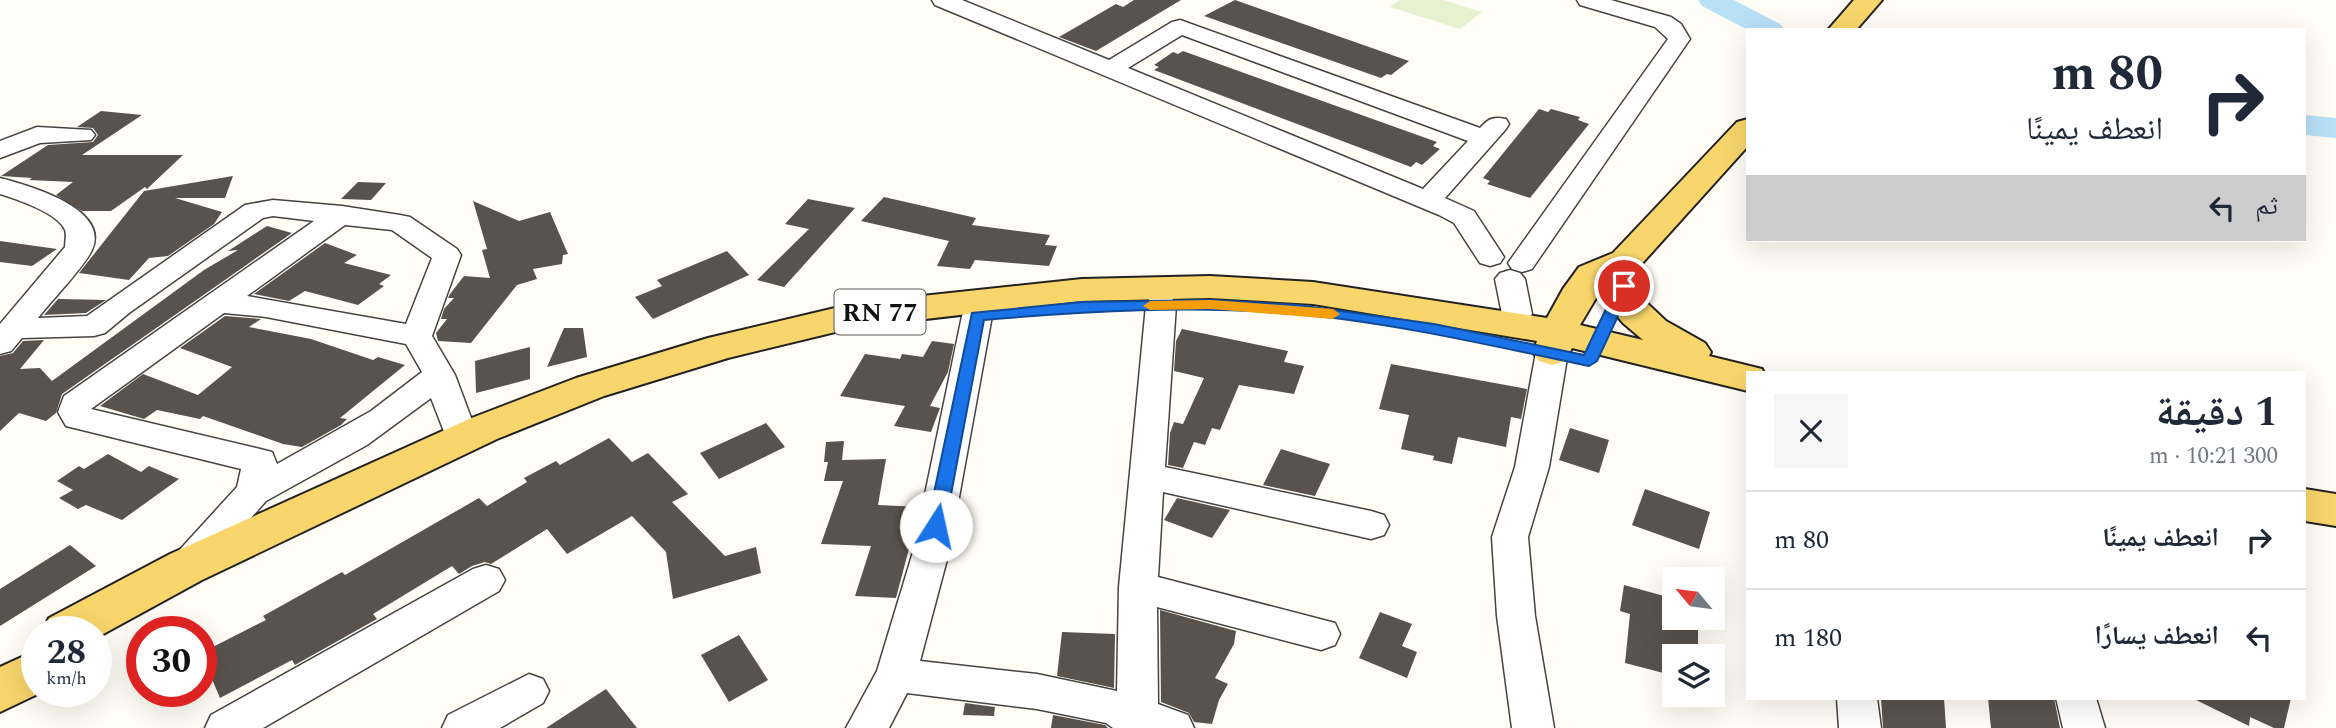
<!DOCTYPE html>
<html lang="ar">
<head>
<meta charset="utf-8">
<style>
  body { margin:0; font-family:Spectral,"Noto Naskh Arabic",serif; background:#f6f6f7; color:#1f2937; direction:rtl; height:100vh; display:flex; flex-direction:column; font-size:26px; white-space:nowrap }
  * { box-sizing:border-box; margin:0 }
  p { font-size:23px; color:#747a83 }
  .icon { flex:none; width:38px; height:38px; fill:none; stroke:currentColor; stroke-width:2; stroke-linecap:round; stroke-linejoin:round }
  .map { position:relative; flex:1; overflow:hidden; direction:ltr }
  .sheet { position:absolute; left:1746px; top:371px; width:560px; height:329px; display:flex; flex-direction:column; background:#fff; border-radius:0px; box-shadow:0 7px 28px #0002; direction:rtl }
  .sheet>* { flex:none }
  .banner { position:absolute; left:1746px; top:28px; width:560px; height:214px; border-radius:0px; box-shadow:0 7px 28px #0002; direction:rtl; background:#fff; color:#1f2937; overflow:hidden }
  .needle { width:46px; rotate:299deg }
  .fabs { position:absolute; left:1662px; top:567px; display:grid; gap:14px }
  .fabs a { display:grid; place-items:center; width:63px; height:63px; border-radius:0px; background:#fff; box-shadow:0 7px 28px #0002; font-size:35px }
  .speed { position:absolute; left:21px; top:616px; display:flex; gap:14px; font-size:35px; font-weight:700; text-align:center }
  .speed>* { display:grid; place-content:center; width:91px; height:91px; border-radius:50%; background:#fff; box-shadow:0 7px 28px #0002; line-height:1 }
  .speed small { font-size:18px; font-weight:400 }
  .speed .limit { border:10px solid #d22; background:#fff; color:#111 }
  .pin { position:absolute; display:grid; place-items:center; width:60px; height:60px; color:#fff; margin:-30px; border:4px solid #fff; border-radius:50%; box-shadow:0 2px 7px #0007 }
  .me { position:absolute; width:77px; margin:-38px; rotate:10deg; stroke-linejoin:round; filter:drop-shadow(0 0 5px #0008) }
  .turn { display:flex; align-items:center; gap:24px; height:147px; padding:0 28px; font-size:32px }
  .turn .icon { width:91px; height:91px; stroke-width:2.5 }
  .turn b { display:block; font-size:49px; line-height:60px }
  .then { display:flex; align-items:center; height:66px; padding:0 28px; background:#0003; gap:14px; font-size:26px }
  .round { display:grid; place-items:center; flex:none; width:74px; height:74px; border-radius:0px; background:#f6f6f7 }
  .head { display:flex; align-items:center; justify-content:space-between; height:119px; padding:0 28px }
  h1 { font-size:42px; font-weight:700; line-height:52px }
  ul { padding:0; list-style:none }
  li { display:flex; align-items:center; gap:21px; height:98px; padding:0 28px; border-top:2px solid #e0e1e3 }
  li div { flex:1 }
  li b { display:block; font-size:26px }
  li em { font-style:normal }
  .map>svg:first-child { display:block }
</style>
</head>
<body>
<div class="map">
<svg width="2336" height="728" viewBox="0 0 2336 728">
  <rect width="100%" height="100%" fill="#fffdf5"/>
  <path fill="#e6f2cf" d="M1399 0H1443L1482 12 1460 29 1390 7Z"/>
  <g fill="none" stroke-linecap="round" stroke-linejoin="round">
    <g fill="#b9e0f7" fill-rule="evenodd">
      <path d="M1698 0H1734L1780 24 1785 30H1748L1702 6Z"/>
      <path d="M2305 115 2336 118V138L2305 135Z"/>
    </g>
  </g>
  <g fill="#5a524d">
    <path d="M1134 0H1181L1096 51 1059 37 1116 4 1123 7Z"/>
    <path d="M1235 0 1409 61 1391 75 1387 74 1381 78 1204 16Z"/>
    <path d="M1183 51 1437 142 1433 146 1440 149 1422 165 1416 162 1411 167 1154 70 1159 67 1154 65 1173 52 1178 54Z"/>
    <path d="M1539 109 1548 112 1551 109 1580 117 1578 120 1589 124 1530 198 1487 184 1490 181 1483 178Z"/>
    <path d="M101 111 142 115 82 155H183L147 189 145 187 111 211H82L56 195 73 182 29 180 32 178 1 176 48 145 93 142 98 135 93 128 77 127Z"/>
    <path d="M233 176 225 198H175L222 212 214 224 168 256 149 258 129 280 79 273 144 191Z"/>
    <path d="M358 182 386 183 371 200 341 199Z"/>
    <path d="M884 197 976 218 972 225 1050 235 1045 245 1057 246 1049 266 975 260 970 269 937 266 949 241 861 221Z"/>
    <path d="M808 199 855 208 784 287 757 280 809 229 785 224Z"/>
    <path d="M473 201 519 221 550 212 568 254 563 255 562 264 533 269 537 279 517 285 471 343 438 341 436 333 447 319H441L444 309 454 298H448L450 294 464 276 490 278 482 250 487 249Z"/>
    <path d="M267 226 292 233 62 394 56 413 46 421 19 413 0 431V356L13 353 23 341 44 340 20 369 40 368 52 381 204 270 238 250 228 251Z"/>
    <path d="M0 241 57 249 32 266 0 262Z"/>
    <path d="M325 243 357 255 344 263 391 275 379 284 384 286 358 305 305 291 289 301 254 294Z"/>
    <path d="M727 251 749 275 653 319 635 297 662 286 657 280Z"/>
    <path d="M58 299H61L106 300 86 313 44 315Z"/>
    <path d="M225 316 261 319 249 327 311 339 373 360 378 357 405 365 340 418 347 419 341 425 302 447 283 444 203 416 200 419 157 410 144 419 100 406 143 374 198 395 232 367 180 348Z"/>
    <path d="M564 328H583L587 357 547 367Z"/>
    <path d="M1182 329 1288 351 1284 362 1304 366 1294 394 1239 385 1220 430 1212 428 1205 445 1194 442 1183 468 1168 465 1170 433 1174 422 1183 424 1204 378 1174 371 1176 341Z"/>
    <path d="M932 341 954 344 948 372 930 406 940 408 931 432 894 426 905 406 840 396 865 354 900 359 902 354 923 357Z"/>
    <path d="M530 347V379L476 393 475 361Z"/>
    <path d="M1391 364 1527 389 1521 419 1511 417 1506 447 1458 437 1452 464 1433 460 1434 456 1401 449 1409 415 1379 409Z"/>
    <path d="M766 423 785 447 719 479 700 453Z"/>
    <path d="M1570 428 1609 440 1599 473 1559 460Z"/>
    <path d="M609 438 632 462 648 453 688 494 672 502 725 556 756 547 761 573 673 599 666 552 632 516 567 554 547 529 491 564 485 562 472 566 459 574 452 566 373 614 377 619 295 665 292 660 220 698 201 653 266 620 263 616 342 572 345 575 479 498 487 506 527 482 524 478 556 461 560 465Z"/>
    <path d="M844 441 842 460 886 459 878 505 920 507 896 598 855 596 871 546 821 544 843 481H824L828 462H824L826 442Z"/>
    <path d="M1281 449 1330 464 1315 496 1263 485Z"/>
    <path d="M108 454 141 472 149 466 179 479 122 520 86 505 78 509 59 498 73 490 57 481 79 466 84 469Z"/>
    <path d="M1645 489 1710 512 1699 549 1632 525Z"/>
    <path d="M1177 498 1230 510 1212 538 1164 520Z"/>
    <path d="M70 545 96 566 0 626V589Z"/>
    <path d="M1624 585 1675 599V618H1698V656H1675V676L1625 663 1630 614 1620 611Z"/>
    <path d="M1160 610 1236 631 1234 644 1215 678 1228 684 1219 700 1212 724 1194 722 1189 713 1161 702Z"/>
    <path d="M1380 612 1412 624 1402 646 1417 652 1407 678 1359 658Z"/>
    <path d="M1062 632 1115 634 1114 688 1057 676Z"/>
    <path d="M739 635 768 680 729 702 701 655Z"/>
    <path d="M606 689 637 728H546Z"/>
    <path d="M1881 698H1944L1946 728H1883Z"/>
    <path d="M1988 698H2054L2060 728H1991Z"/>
    <path d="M2192 698H2291L2284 728H2274L2250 717 2249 726Z"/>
    <path d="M965 703 995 707 994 716 963 715Z"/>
    <path d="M1053 715 1105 725 1108 728H1051Z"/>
  </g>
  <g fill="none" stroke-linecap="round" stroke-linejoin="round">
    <g stroke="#444" stroke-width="3">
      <g id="minor">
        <path d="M932 0H962L1109 60 1172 22 1180 20 1480 128C1488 119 1493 116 1506 119L1509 124 1506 129 1445 198 1474 211 1504 257 1500 263 1490 266 1480 263 1454 223 1439 215 935 5ZM1182 35 1468 141 1423 189 1128 68Z"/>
        <path d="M1577 0H1611L1671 17 1681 24 1690 39 1532 269 1522 272 1512 269 1508 263 1668 39 1655 27 1580 5Z"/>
        <path d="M37 127 91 130 95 135 91 140 40 143 0 158V141Z"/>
        <path d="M0 178C27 185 111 208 92 250 85 266 51 301 38 318L87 316 245 205 273 200 342 206 400 215 410 217 457 249 461 255 432 336 455 375 479 439 474 447 462 451 450 447 431 398 367 445 266 501 200 576 187 581 174 576 168 566 174 556 237 487 241 469 66 426 58 412 64 396 314 221 273 216 263 218 129 313 105 333 94 336 22 338 11 351 0 354V324L65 247C65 241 67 235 65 230 58 213 16 199 0 194ZM345 225 392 230 432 258 406 324 247 296ZM224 313 266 317 406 344 422 372 371 411 277 464 272 452 260 449 91 409Z"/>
        <path d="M1510 270 1520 273 1525 279 1532 314 1528 321 1517 324 1506 321 1502 314 1495 279 1500 273Z"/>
        <path d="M1161 296 1172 298 1176 305 1165 467 1371 511 1384 515 1389 525 1384 535 1371 539 1163 492 1158 577 1335 623 1340 634 1335 645 1321 650 1157 607 1158 704 1188 715 1194 728H1113L1106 723 1037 709 907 693 889 728H846L877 671 913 552 962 316 966 309 977 306 988 309 992 316 949 552 920 661 1037 674 1117 691 1119 587 1146 305 1150 298Z"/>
        <path d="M1552 342 1563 345 1568 352 1549 467 1528 537 1535 616 1554 728H1512L1497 616 1492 537 1515 467 1536 352 1541 345Z"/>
        <path d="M486 565 499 569 505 580 499 591 263 728H205L211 715 473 569Z"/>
        <path d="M529 674 543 679 549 691 543 703 500 728H442L448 715Z"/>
        <path d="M1837 698H1877L1881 728H1839Z"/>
        <path d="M2056 698H2096L2105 728H2063Z"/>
      </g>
    </g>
    <g stroke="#222" stroke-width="4">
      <g id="major">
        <path d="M1854 0H1882L1856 30H1828Z"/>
        <path d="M1748 119V146L1637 269 1605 283 1580 325 1643 340 1623 323 1602 298 1607 290 1620 287 1633 290 1666 321 1705 343 1711 352 1709 356 1762 369 1764 373H1748V391L1572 348 1565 361 1552 365 1539 361 1533 352 1537 341 1313 304 1210 298 1082 301 856 327 728 358 604 396 497 439 202 580 96 638V632H42L49 618 170 554 469 419 576 378 708 338 856 303 1082 279 1210 276 1313 282 1547 318 1563 289 1579 267 1613 253 1737 122Z"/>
        <path d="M2305 489 2336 494V526L2305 521Z"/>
        <path d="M37 650V691H44L0 712V667Z"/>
      </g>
    </g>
    <use href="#minor" fill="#fff" fill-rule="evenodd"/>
    <use href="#major" fill="#f9d66b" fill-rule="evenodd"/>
  </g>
  <path fill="#1a73e8" stroke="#114b97" stroke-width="2" d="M1624 281 1632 286 1597 361 1589 366C1493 346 1395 323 1297 314 1193 305 1088 311 984 320L945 526 943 531H930L927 526 972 313 1082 302 1211 300 1298 305 1434 324 1584 355 1617 286Z"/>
  <path fill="#f59e0b" d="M1211 300 1333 309 1340 314 1333 319 1211 309 1150 310 1143 306 1150 301Z"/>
  <g text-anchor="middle" stroke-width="7" stroke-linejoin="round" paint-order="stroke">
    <rect fill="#fff" stroke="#585858" stroke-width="2" x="834.5" y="289.5" width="91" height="45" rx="5"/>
    <g font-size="26" font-weight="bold" fill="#111">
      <text x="880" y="321">RN 77</text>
    </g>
  </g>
</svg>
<div class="fabs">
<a><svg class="needle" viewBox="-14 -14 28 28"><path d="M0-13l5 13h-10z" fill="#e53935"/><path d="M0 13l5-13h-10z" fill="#747a83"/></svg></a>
<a><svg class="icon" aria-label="layers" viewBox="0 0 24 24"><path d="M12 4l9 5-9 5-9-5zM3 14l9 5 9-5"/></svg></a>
</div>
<div class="speed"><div>28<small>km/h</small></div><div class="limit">30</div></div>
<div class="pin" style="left:1624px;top:286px;background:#d93025"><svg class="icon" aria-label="arrive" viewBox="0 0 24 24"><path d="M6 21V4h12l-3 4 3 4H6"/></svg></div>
<svg class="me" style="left:936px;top:526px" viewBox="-20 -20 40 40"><circle r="19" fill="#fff"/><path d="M0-13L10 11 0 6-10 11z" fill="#1a73e8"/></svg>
<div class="banner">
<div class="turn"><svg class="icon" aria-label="right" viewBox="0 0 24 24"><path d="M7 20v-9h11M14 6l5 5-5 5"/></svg><div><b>80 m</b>انعطف يمينًا</div></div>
<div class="then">ثم<svg class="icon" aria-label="left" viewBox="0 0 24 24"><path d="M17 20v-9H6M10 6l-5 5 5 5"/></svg></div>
</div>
<section class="sheet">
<div class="head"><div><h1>1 دقيقة</h1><p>300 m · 10:21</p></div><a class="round"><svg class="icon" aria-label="close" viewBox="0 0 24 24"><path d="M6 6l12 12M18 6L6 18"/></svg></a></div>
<ul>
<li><svg class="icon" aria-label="right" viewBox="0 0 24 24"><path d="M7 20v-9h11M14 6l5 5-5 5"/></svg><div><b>انعطف يمينًا</b></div><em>80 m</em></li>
<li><svg class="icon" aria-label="left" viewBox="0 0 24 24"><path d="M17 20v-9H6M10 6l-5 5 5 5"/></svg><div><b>انعطف يسارًا</b></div><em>180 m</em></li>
</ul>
</section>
</div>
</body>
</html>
